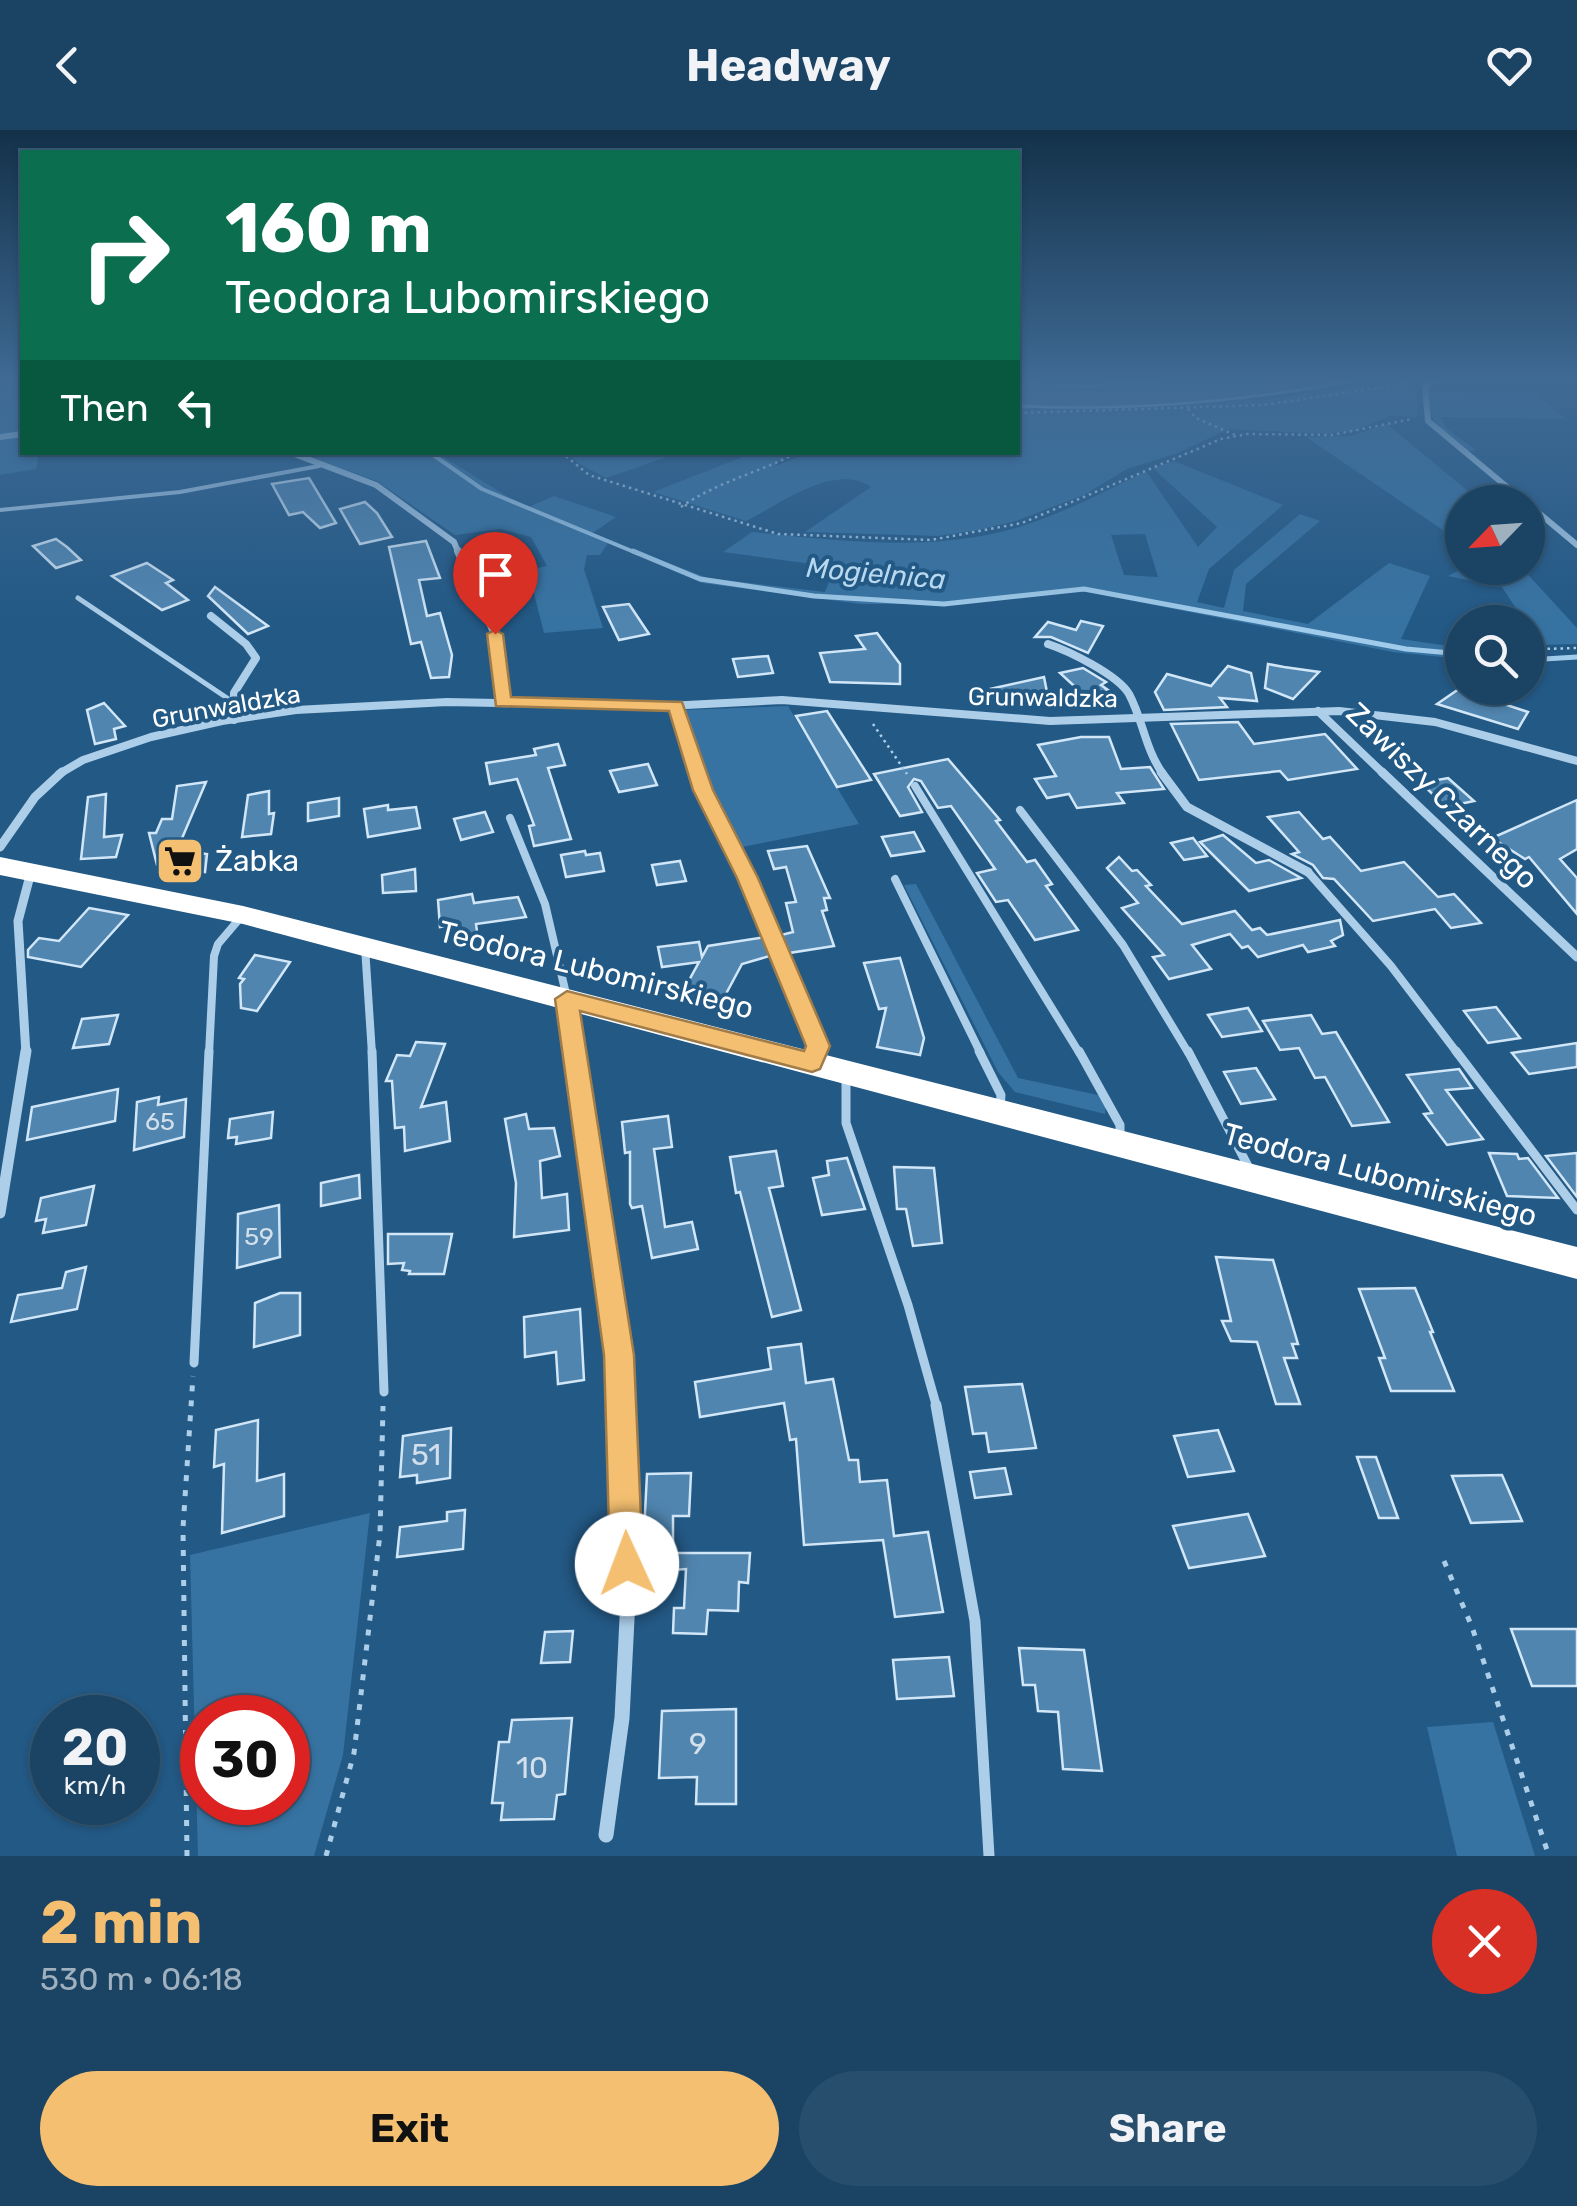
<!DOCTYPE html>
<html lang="en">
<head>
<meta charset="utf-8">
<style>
  body { margin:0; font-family:Rubik,sans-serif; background:#274e6d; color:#f1f3f6; height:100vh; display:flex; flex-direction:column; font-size:38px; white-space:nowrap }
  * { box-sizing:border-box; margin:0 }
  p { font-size:32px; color:#9fb0bf }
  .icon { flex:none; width:55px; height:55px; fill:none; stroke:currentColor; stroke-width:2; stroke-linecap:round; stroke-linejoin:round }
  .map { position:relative; height:1726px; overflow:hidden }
  .sheet { display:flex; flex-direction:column; background:#1a4364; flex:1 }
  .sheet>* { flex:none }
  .guide { position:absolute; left:20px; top:20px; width:1000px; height:305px; border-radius:0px; box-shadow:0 2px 8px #0004,0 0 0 2px #385c78; background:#0b6e4f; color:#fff; overflow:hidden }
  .needle { width:65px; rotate:245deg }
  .buttons { position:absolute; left:1445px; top:355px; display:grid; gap:20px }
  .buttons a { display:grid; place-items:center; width:100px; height:100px; border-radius:50%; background:#1a4364; box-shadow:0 2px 8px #0004,0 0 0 2px #385c78; font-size:50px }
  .speed { position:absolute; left:30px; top:1565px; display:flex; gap:20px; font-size:50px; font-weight:700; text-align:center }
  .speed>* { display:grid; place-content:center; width:130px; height:130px; border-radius:50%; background:#1a4364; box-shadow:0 2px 8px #0004,0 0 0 2px #385c78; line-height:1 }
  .speed small { font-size:25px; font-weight:400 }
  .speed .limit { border:15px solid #d22; background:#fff; color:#111 }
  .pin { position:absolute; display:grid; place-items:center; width:85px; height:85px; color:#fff; margin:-102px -42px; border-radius:50% 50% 50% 0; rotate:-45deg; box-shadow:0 0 10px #0007 }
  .pin .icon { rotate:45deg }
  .me { position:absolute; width:110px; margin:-55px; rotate:358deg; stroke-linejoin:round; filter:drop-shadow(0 0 8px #0008) }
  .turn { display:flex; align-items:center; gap:35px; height:210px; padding:0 40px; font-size:45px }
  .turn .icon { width:130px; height:130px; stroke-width:2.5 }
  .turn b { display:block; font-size:70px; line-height:85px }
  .then { display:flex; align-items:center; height:95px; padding:0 40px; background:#0003; gap:20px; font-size:38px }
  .round { display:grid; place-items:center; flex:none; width:105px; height:105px; border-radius:52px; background:#274e6d }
  .headline { display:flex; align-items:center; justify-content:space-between; height:170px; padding:0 40px }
  h1 { font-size:60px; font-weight:700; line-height:75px; color:#f4bf70 }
  .primary-button { display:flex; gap:20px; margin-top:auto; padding:20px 40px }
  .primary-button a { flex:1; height:115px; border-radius:60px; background:#f4bf70; color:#111; font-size:40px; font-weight:700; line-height:115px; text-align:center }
  .primary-button a+a { background:#274e6d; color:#f1f3f6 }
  header { display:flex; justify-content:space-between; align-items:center; height:130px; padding:0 40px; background:#1a4364; font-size:45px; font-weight:700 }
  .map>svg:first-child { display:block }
</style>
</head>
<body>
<header><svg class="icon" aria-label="back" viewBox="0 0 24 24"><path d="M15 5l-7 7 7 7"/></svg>Headway<svg class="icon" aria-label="heart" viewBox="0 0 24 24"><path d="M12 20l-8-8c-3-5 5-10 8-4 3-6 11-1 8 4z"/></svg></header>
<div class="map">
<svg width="1577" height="1726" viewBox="0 0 1577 1726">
  <rect width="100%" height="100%" fill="#235985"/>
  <g fill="#3773a2" fill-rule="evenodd">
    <path d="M0 249H22V303L0 306Z"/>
    <path d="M1404 249 1417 258V287L1389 286 1355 301 1328 304 1228 299 1178 323 1127 339 1084 365 1016 391 978 400 938 406 805 402 871 357C835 332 780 374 746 391L653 362 753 323H797L780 330 775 336 809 323 1018 322V276L1127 277 1232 268 1261 271Z"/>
    <path d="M1428 262 1534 263 1566 289 1441 287 1446 298 1476 320 1468 321C1445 305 1427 292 1428 262Z"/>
    <path d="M1387 294 1481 372H1462V413L1306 307 1351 306Z"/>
    <path d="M22 306V322L39 323 36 339 0 345V309Z"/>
    <path d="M297 323H437L526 378 554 366 616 387 591 404 708 448 825 462 835 437 723 422 752 402C839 411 934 423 1019 397 1063 383 1105 362 1146 341L1198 417 1217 397 1153 338 1174 331 1283 375 1209 439 1197 472 1224 478 1234 440 1300 384 1320 391 1246 454 1243 481 1308 494 1389 433 1430 446 1401 509 1462 518V529L1393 522 1077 460 950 474H861L702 453 608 413 600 425H587L584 439 603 498 544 503 528 440 547 436 531 407 500 399 455 405 377 351ZM1145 404 1158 447 1124 445 1111 405Z"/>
    <path d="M569 323 572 322 678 323 606 348 578 333Z"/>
    <path d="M1463 438H1522L1577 498V514L1540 515 1502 457 1448 446Z"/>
    <path d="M788 576 859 694 742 717 708 656 681 580Z"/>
    <path d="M916 754 1018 948 1098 965 1106 974 1105 984 1015 962 998 942 904 755Z"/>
    <path d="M370 1383 343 1625 314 1726H198L190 1425ZM202 1588H288V1672H202Z"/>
    <path d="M1493 1592 1535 1726H1457L1427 1597Z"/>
  </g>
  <path fill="#567d9b" stroke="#a1cbea" stroke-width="2.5" d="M1172 249H1366C1252 270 1133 282 1018 276V254L1090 256Z"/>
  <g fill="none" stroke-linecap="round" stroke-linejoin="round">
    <path stroke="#a1cbea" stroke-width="4" d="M429 322 482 359 639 424"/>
    <g stroke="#a1cbea" stroke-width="5">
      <path d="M633 421 700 449 814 466 944 474 1084 459 1406 519 1462 524"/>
      <path d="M1528 530 1577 527"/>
    </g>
  </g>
  <g fill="#5085af" stroke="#d1e6f7" stroke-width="2.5">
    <path d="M309 348 336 393 320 398 303 382 289 385 272 354Z"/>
    <path d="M365 372 377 383 392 407 360 414 340 379Z"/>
    <path d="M56 409 67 417 81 430 56 438 33 416Z"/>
    <path d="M426 411 440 448 419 450 427 486 440 483 452 525 449 547 431 548 421 512 411 514 389 417Z"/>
    <path d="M147 433 173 450 166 453 188 470 162 480 112 446Z"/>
    <path d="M215 457 268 496 248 504 208 466Z"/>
    <path d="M629 474 649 504 619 510 603 477Z"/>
    <path d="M1081 491 1103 496 1088 523 1051 507H1035L1048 492 1076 500Z"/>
    <path d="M877 503 900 534V554L830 552 820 523 865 519 856 506Z"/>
    <path d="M768 526 773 543 738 547 733 529Z"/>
    <path d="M1268 534 1284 537 1319 542 1293 569 1265 558Z"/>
    <path d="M1228 536 1251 543 1257 571 1220 568 1227 577 1164 580 1155 562 1167 544 1211 556Z"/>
    <path d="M1083 538 1106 552 1101 555 1108 560 1085 566 1060 543Z"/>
    <path d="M1044 547 1048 567 991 566 990 559Z"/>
    <path d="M1459 559 1528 582 1518 599 1437 574Z"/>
    <path d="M104 573 125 596 114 599 116 609 95 614 87 580Z"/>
    <path d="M827 581 871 650 837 657 796 586Z"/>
    <path d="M1238 592 1254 614 1325 604 1357 639 1288 650 1280 641 1199 650 1171 594Z"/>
    <path d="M1081 607H1109L1121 639 1150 637 1164 659 1117 663 1124 673 1077 678 1069 664 1047 668 1035 649 1056 646 1038 615Z"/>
    <path d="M558 614 565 635 548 638 571 709 534 716 529 696 534 695 517 649 490 654 486 633 536 625 534 619Z"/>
    <path d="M948 629 1000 690 996 691 1027 732 1035 730 1052 754 1046 756 1078 800 1035 810 1008 770 996 772 977 743 995 739 951 676 938 678 921 651 914 649 908 657 922 682 900 686 874 644Z"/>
    <path d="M648 634 657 655 619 662 610 641Z"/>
    <path d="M1448 648 1474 671 1446 677 1421 653Z"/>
    <path d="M206 652 177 720 207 724 205 742 157 735 149 703H156L162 689H172L177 656Z"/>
    <path d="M269 661V684L274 683 271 704 242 707 248 665Z"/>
    <path d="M106 664 104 707 122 705 116 727 81 729 88 667Z"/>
    <path d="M339 668V686L308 691V673Z"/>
    <path d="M1577 670V719L1560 729 1577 748V784L1529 727 1525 729 1492 708Z"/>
    <path d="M388 675V680L416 677 420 698 368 707 364 679Z"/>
    <path d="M485 682 493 702 461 710 454 689Z"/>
    <path d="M1299 682 1323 709 1330 707 1361 741 1404 732 1438 767 1454 764 1481 793 1451 798 1435 779 1373 791 1334 749 1323 748 1313 735 1292 724 1299 722 1268 687Z"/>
    <path d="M914 702 924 721 891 726 882 707Z"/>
    <path d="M1223 705 1256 733 1269 730 1301 748 1249 761 1200 712Z"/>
    <path d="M1193 708 1207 726 1184 730 1171 713Z"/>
    <path d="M807 716 830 768H824L827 780 822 781 834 816 789 823 781 805 793 802 786 773 796 772 786 737 774 739 768 721Z"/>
    <path d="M585 721 586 725 600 723 604 741 566 747 561 725Z"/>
    <path d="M1119 727 1132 741 1137 740 1151 755 1146 756 1182 794 1235 781 1252 800 1260 798 1267 805 1340 790 1343 805 1331 811 1335 816 1308 822 1303 815 1258 827 1248 816 1242 818 1230 804 1192 815 1211 839 1169 849 1153 827 1164 825 1122 778 1138 773 1107 738Z"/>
    <path d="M680 731 686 751 657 755 652 735Z"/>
    <path d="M415 739 416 761 383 763 382 745Z"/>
    <path d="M472 764 474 773 518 767 526 787 476 794 478 809 457 812 454 795 440 797 438 770Z"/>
    <path d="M89 778 128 785 81 837 28 827V820L39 808 59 811Z"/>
    <path d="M766 807 773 825 742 834 720 875 681 865 699 832 662 837 658 817 699 812 702 827 708 816Z"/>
    <path d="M255 825 290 832 257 881 241 878 240 854 244 849 239 848Z"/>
    <path d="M900 828 924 908 920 925 877 917 886 878 879 879 864 833Z"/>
    <path d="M1496 877 1520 908 1488 913 1464 881Z"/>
    <path d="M1248 878 1262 901 1222 907 1208 885Z"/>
    <path d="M118 885 109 914 73 918 82 889Z"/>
    <path d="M1311 885 1322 904 1336 902 1389 992 1352 996 1325 947 1315 948 1299 918 1280 920 1263 891Z"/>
    <path d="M416 912 445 914 421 977 446 972 450 1011 405 1021 404 997 395 998 392 951H386L397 925 410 926Z"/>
    <path d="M1577 913V937L1529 944 1512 923Z"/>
    <path d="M1256 938 1275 969 1241 974 1224 942Z"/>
    <path d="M1459 939 1472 958 1446 960 1483 1009 1447 1015 1424 984 1432 983 1407 945Z"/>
    <path d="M118 959 115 991 27 1010 32 977Z"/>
    <path d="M159 967 158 975 186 969 184 1007 134 1020 137 972Z"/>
    <path d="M273 982 271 1008 236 1014 237 1007 228 1008 230 989Z"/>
    <path d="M526 984 529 999 554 998 560 1026 540 1031 542 1068 567 1064 569 1100 514 1107 516 1053 505 989Z"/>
    <path d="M668 986 672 1017 654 1019 665 1097 692 1092 698 1119 652 1128 642 1076 632 1078 630 1074V1022L625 1023 622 992Z"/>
    <path d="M776 1021 783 1056 769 1058 801 1180 772 1187 740 1062 736 1063 730 1027Z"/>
    <path d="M1489 1023 1517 1024 1519 1029 1528 1028 1558 1068 1507 1066Z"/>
    <path d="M1577 1023V1067L1546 1026Z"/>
    <path d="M847 1028 865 1079 822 1085 813 1048 829 1045 827 1031Z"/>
    <path d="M894 1037 934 1038 942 1113 913 1116 906 1079H897Z"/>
    <path d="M359 1045 360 1068 321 1076V1053Z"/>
    <path d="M94 1056 86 1095 43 1103 46 1089 36 1091 41 1068Z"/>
    <path d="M279 1075 280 1127 237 1138 238 1084Z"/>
    <path d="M388 1104H452L444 1144H409L410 1141 402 1140 404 1133 388 1134Z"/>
    <path d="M1216 1127 1273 1130 1298 1214H1292L1297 1228H1284L1300 1274H1276L1257 1212 1231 1211 1222 1191H1231Z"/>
    <path d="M86 1137 77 1179 11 1192 18 1165 62 1158 66 1142Z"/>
    <path d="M1415 1158 1433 1202H1430L1454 1261H1391L1379 1228H1385L1359 1159Z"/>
    <path d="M280 1163H300V1205L254 1217 255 1173Z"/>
    <path d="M580 1179 584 1250 558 1254 556 1222 525 1227 524 1187Z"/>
    <path d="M801 1214 806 1253 833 1249 849 1330H858L860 1352 887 1350 894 1406 928 1402 943 1482 895 1487 883 1410 804 1415 796 1309 790 1310 784 1273 700 1287 695 1252 771 1239 768 1218Z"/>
    <path d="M1022 1254 1036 1318 989 1322 986 1303 973 1304 965 1257Z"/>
    <path d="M258 1290 257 1351 284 1344V1386L222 1403 224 1334 214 1337 216 1300Z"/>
    <path d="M451 1298 450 1348 417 1353V1345L400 1347 403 1306Z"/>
    <path d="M1218 1300 1234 1341 1188 1347 1174 1306Z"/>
    <path d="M1357 1327H1376L1398 1388H1379Z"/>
    <path d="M1005 1338 1011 1364 975 1368 970 1342Z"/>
    <path d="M691 1343 689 1386H673V1423H750L748 1453 739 1452 738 1481 708 1480 706 1504 673 1503 674 1478H684L686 1439 642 1442 647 1344Z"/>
    <path d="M1502 1345 1522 1391 1471 1393 1452 1346Z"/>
    <path d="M465 1380 463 1419 397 1427 400 1397 447 1391V1382Z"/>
    <path d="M1248 1384 1265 1426 1189 1438 1173 1396Z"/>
    <path d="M1511 1499H1577V1556H1532Z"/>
    <path d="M573 1501 570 1532 541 1533 545 1502Z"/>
    <path d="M1019 1518 1084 1520 1102 1641 1063 1639 1058 1582 1038 1581 1035 1555H1023Z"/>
    <path d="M949 1527 954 1566 897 1569 893 1530Z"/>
    <path d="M736 1579V1674H696L697 1647 659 1648 662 1581Z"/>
    <path d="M572 1588 565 1664 557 1665 554 1689 501 1690 503 1673H492L499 1612H509L512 1590Z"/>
  </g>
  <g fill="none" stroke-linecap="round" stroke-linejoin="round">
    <g stroke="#adcee9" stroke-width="2.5" stroke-dasharray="2.5 4" stroke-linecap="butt">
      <path d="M1030 249H1111"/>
      <path d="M1188 279 1196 288 1235 305"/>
      <path d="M1018 283 1263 275 1413 253"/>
      <path d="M561 322 589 345 778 404 931 410 1022 393 1221 309 1247 304 1332 305 1412 289"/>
      <path d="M681 377C717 352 760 342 799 322"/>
      <path d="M1541 519 1577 518"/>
      <path d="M873 594 907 644"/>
    </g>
    <path stroke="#adcee9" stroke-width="4" stroke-dasharray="5 8" stroke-linecap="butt" d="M198 749 203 741"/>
    <g stroke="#adcee9" stroke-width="5" stroke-dasharray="6 9" stroke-linecap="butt">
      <path d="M1444 1431 1472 1497 1549 1726"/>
      <path d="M187 1726 183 1398 193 1246"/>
      <path d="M326 1726 354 1623 380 1404 383 1276"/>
    </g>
    <path stroke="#adcee9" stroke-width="4" d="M0 380 180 362 319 336"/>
    <g stroke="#adcee9" stroke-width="5">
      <path d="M78 468 233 572"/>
      <path d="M676 576 698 644"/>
    </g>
    <g stroke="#adcee9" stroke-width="8">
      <path d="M697 642 777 814 818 916 815 924"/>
      <path d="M915 656 1080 924"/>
      <path d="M1020 680 1123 815 1189 924"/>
      <path d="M510 688 545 774 566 864"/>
      <path d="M1308 742 1391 836 1458 924"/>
      <path d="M895 749 981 924"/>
      <path d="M365 817 372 924"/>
      <path d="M209 924 214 826 218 814 241 787"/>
    </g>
    <g stroke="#adcee9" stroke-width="9">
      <path d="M372 921 384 1262"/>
      <path d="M979 921 1001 965 1000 979"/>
      <path d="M1079 921 1120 995V1009"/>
      <path d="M1188 921 1249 1038"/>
      <path d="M1456 921 1577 1080"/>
      <path d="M814 928 816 921"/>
      <path d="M846 949V993L908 1175 937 1278"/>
      <path d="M194 1233 209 921"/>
    </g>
    <path stroke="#adcee9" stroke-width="11" d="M936 1275 975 1491 989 1726"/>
    <g stroke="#adcee9" stroke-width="6">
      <path d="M1435 249 1425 257 1428 291 1525 372"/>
      <path d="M0 307 22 304"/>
      <path d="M289 322 376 355 454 412 459 424"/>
      <path d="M1528 374 1577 415"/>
    </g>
    <g stroke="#adcee9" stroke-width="8">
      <path d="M458 421 495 504 502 573"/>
      <path d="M211 486 246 514 256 528 234 563V590"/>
      <path d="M1048 514C1069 521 1118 545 1129 564 1143 590 1145 619 1163 644"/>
      <path d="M1318 581 1384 644"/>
      <path d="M59 644 83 630 151 607 222 591 296 580 447 572 667 576 782 570 1050 591 1339 581 1435 592 1577 631"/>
    </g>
    <g stroke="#adcee9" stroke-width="9">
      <path d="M1161 642 1187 677 1308 742"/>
      <path d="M1382 642 1577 827"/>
      <path d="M0 717 35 667 62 642"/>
      <path d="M567 870 575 924"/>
      <path d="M26 924 18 791 31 742"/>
    </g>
    <g stroke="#adcee9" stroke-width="11">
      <path d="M574 921 619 1225 621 1278"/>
      <path d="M0 1083 26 921"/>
    </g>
    <path stroke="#adcee9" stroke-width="15" d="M606 1705 622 1588 628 1469 621 1275"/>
    <path fill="#fff" fill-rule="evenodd" d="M0 727 243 776 1577 1117V1149L243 794 0 745Z"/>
  </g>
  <linearGradient id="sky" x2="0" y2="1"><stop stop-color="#133149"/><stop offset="0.51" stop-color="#3f6a94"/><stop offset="1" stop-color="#3f6a94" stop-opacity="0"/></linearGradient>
  <rect width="1577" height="490" fill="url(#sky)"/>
  <path fill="#f4bf70" stroke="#9f7c49" stroke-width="2.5" d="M495 500 503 504 511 567 682 572 713 660 758 748 830 916 820 939 812 942 580 881 634 1225 643 1434 638 1446 627 1451 615 1446 610 1434 604 1225 555 869 567 861 804 921 806 916 737 748 693 660 669 581 496 576 487 504Z"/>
  <defs>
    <g id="supermarket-square" transform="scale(2.5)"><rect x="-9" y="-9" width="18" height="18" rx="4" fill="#f4bf70" stroke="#235985"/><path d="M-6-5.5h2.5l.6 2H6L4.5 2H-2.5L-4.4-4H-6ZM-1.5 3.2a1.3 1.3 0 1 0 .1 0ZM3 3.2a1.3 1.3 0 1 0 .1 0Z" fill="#111"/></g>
  </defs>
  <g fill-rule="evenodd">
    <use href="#supermarket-square" x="180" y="731"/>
  </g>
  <g text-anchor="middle" stroke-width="8" stroke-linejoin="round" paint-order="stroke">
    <g font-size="25" fill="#fff" stroke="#235985">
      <text transform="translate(1043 567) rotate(1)" y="9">Grunwaldzka</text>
      <text transform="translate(226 576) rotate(-10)" y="9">Grunwaldzka</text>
    </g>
    <g font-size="25" fill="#d3e0eb">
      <text x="160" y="1000">65</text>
      <text x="259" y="1115">59</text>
    </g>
    <g font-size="28" font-style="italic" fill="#b8d8f0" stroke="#235985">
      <text transform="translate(876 443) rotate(5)" y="10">Mogielnica</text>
    </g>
    <g font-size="30" fill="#fff" stroke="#235985">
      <text transform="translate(1442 666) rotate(44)" y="10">Zawiszy Czarnego</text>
      <text transform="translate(596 840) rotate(14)" y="10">Teodora Lubomirskiego</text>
      <text transform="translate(1380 1045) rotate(15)" y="10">Teodora Lubomirskiego</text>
    </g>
    <g font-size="30" fill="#fff" stroke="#235985" text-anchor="start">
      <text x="215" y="741">Żabka</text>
    </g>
    <g font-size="30" fill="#d3e0eb">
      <text x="426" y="1335">51</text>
      <text x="698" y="1624">9</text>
      <text x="532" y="1648">10</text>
    </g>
  </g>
</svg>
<div class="buttons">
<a><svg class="needle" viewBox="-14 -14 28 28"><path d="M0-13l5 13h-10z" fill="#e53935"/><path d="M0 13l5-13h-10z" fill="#9fb0bf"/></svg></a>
<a><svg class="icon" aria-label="search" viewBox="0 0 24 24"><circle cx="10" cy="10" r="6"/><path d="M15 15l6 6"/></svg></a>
</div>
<div class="speed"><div>20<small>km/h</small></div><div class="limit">30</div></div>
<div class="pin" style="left:495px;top:504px;background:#d93025"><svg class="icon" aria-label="arrive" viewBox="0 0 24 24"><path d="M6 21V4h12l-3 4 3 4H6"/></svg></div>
<svg class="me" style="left:627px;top:1434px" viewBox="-20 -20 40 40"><circle r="19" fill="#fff"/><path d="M0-13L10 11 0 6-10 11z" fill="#f4bf70"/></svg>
<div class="guide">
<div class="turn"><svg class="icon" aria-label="right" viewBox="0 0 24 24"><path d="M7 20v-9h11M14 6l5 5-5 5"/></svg><div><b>160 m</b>Teodora Lubomirskiego</div></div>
<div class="then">Then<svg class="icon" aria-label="left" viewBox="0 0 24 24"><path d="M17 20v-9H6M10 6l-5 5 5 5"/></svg></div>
</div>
</div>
<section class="sheet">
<div class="headline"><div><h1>2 min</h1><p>530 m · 06:18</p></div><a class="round" style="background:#d93025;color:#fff"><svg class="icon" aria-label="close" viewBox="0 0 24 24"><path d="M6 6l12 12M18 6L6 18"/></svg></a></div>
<div class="primary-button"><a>Exit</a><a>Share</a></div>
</section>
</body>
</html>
